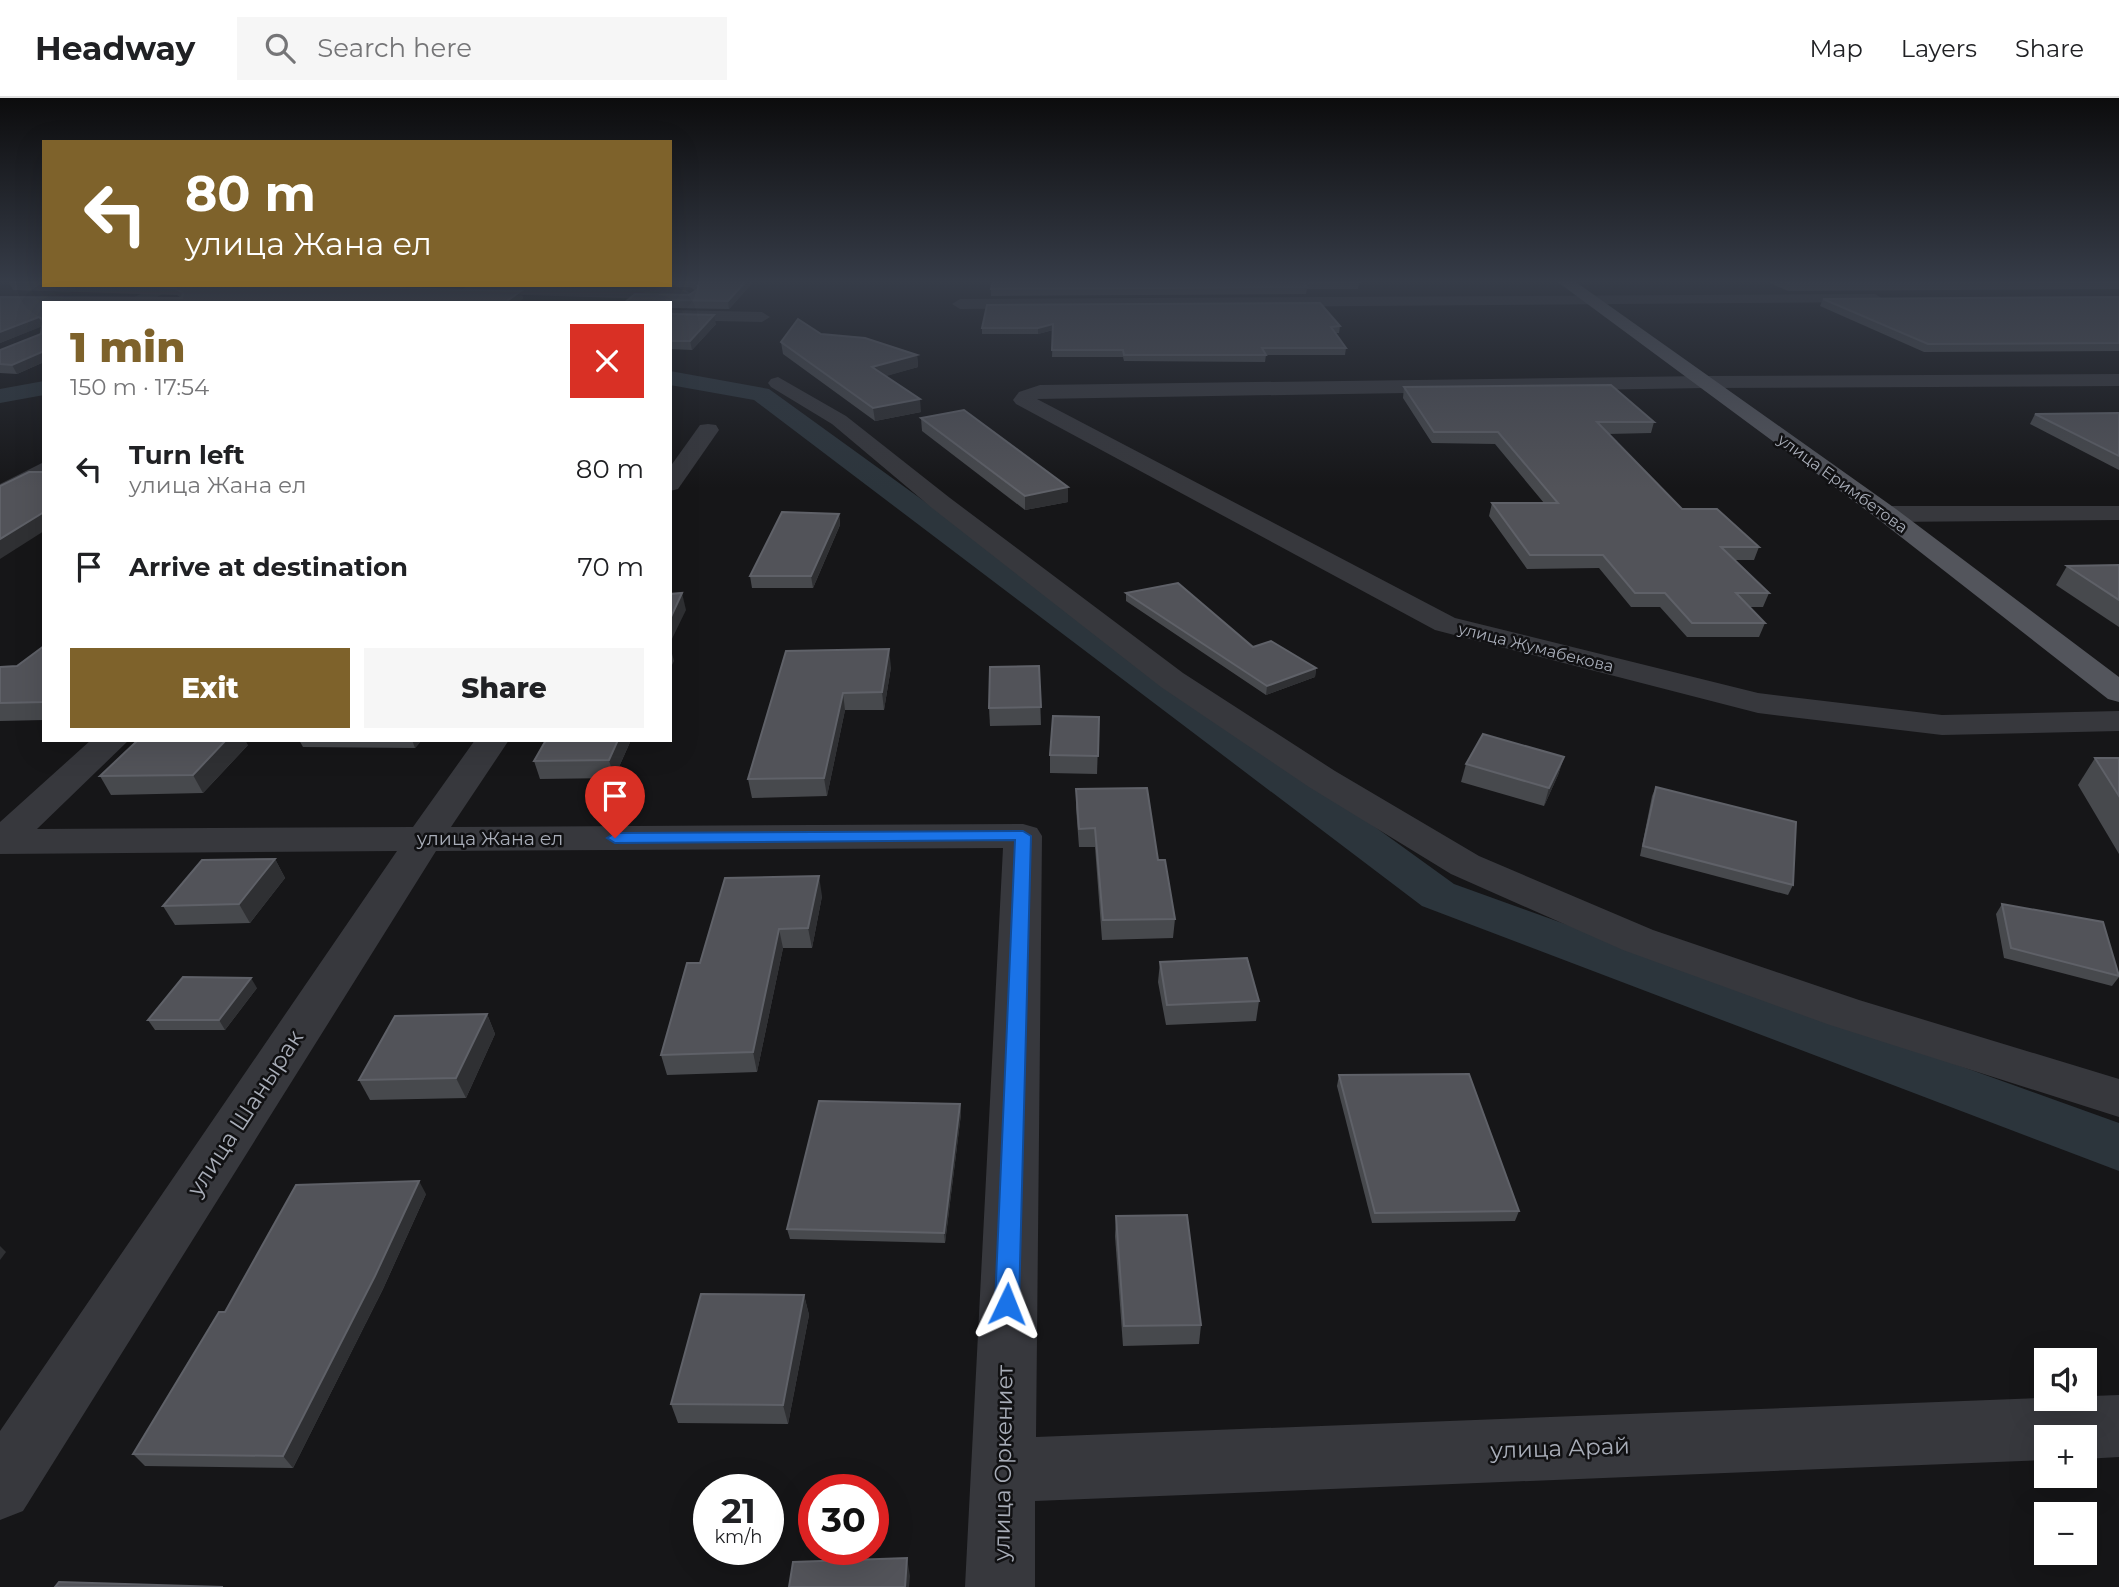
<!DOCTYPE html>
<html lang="en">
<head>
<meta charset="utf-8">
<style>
  body { margin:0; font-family:Montserrat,sans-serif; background:#f6f6f6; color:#202124; height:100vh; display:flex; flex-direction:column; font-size:26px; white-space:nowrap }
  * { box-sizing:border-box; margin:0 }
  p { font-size:23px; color:#757577 }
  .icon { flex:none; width:38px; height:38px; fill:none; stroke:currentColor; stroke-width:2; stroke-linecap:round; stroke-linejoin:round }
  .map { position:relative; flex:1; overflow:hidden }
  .panel { position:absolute; left:42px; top:203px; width:630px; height:441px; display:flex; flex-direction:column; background:#fff; border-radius:0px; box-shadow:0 7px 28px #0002 }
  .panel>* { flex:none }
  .hud { position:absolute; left:42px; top:42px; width:630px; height:147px; border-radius:0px; box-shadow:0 7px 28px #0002; background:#7e622b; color:#fff; overflow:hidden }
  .fabs { position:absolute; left:2034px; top:1250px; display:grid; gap:14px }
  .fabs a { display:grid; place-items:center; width:63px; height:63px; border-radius:0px; background:#fff; box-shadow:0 7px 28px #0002; font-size:35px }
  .speed { position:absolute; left:693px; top:1376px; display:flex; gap:14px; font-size:35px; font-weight:700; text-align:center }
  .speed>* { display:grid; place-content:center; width:91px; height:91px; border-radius:50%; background:#fff; box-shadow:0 7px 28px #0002; line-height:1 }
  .speed small { font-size:18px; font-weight:400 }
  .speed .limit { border:10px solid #d22; background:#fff; color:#111 }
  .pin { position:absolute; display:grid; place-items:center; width:60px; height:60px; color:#fff; margin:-72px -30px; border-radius:50% 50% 50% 0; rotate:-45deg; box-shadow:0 0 7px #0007 }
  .pin .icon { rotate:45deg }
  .me { position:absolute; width:77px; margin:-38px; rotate:2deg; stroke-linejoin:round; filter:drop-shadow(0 0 5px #0008) }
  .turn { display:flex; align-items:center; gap:24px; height:147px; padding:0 28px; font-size:32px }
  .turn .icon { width:91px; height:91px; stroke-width:2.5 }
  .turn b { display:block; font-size:49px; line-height:60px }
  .round { display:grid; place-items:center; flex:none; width:74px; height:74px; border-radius:0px; background:#f6f6f6 }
  .head { display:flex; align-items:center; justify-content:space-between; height:119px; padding:0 28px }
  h1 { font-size:42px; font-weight:800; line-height:52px; color:#7e622b }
  .cta { display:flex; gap:14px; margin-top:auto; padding:14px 28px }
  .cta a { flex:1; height:80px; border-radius:0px; background:#7e622b; color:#fff; font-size:28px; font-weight:800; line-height:80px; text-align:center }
  .cta a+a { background:#f6f6f6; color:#202124 }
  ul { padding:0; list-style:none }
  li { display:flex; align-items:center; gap:21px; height:98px; padding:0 28px }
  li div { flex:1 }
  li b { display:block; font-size:26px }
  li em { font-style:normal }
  header { display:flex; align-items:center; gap:42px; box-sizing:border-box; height:98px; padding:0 35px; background:#fff; border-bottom:2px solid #e0e0e0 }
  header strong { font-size:33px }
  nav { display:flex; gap:38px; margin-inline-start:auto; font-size:24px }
  .search { width:490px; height:63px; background:#f6f6f6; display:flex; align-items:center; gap:18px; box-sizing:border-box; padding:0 24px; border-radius:0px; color:#757577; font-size:26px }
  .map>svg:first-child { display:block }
</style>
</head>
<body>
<header>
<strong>Headway</strong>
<div class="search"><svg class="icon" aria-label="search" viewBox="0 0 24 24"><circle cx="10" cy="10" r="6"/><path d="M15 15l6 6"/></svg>Search here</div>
<nav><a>Map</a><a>Layers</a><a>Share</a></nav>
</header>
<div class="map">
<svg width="2119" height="1489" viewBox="0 0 2119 1489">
  <rect width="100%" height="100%" fill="#161618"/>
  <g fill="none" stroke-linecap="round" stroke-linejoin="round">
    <g fill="#2c353c" fill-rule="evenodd">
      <path d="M670 273 769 291 1454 786 2119 1025V1073L1422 808 754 302 670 287Z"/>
      <path d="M44 283V297L0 305V291Z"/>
    </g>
    <g fill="#37383d" fill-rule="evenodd">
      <path d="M158 187H180L145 205 125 204Z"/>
      <path d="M469 187 685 192 693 197 685 202 463 195 461 192Z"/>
      <path d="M1875 196 1883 201 1881 204 960 211 952 206 960 201Z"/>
      <path d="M670 212 762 214 770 219 762 224 670 222Z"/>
      <path d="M2119 276V288L1704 290 1037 301 1455 520 1758 595 1942 617 2119 613V633L1942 637 1758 615 1435 532 1016 306 1013 302 1019 294 1040 287 1704 278Z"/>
      <path d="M778 279 846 318 950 400 1183 575 1335 673 1479 758 1653 832 1859 902 2119 981V1019L1827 926 1623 852 1451 776 1309 689 1161 589 932 410 832 326 771 289 768 285 771 281Z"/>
      <path d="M708 326 716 327 719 332 678 391 670 393V369L700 327Z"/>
      <path d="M44 364V381L0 403V386Z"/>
      <path d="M1887 408H2119V422L1887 424 1878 421 1874 416 1878 411Z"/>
      <path d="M91 642H129L37 731 413 729 475 642H509L451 729 1023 726 1037 730 1042 738 1036 1339 2119 1297V1359L2084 1361V1339H2046V1362L1035 1403V1489H965L1003 750 436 753 23 1413 0 1422V1333L397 753 0 756V724Z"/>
    </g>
    <path fill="#53555c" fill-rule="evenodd" d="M1555 182H1573L1896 411 2119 579V604L2108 601 1878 421Z"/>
  </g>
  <g fill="#47494d">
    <path d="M44 182V187H264L521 193 523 201 44 205V264L17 276 0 275V252L41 236 42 228 0 245V199L181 200 177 197 13 192 9 184Z"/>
    <path d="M670 182H755L729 211 670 210V205H624L689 197 696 193 690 189H654V187H670Z"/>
    <path d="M993 182 1359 184 1358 191H1307L1306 196 991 198V191Z"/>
    <path d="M1763 182H2119V191L1788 193Z"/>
    <path d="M2119 199V253L1924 254 1820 208 1823 201Z"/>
    <path d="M670 216 716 226 692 252 670 251Z"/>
    <path d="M1340 228 1339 235H1335L1346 250 1345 257H1266L1265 264 1124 263 1123 259H1052L1053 232 1038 236H982V230Z"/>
    <path d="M821 236 917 257 918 269 885 278 921 314 875 323 783 256 781 244Z"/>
    <path d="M1404 289 1654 324 1651 335 1608 336 1682 411 1759 449 1754 462H1734L1769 495 1763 509H1750L1765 525 1759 539H1687L1660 509H1631L1599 470 1527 471 1489 418 1492 405H1544L1495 346 1432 345 1403 300Z"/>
    <path d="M2119 315V372L2030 326 2035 316Z"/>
    <path d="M921 320 1068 404 1025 412 922 333Z"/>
    <path d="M839 416 840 427 813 490H752L750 478Z"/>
    <path d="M2119 467V529L2056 487 2067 468Z"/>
    <path d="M1126 495 1253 549 1316 570 1315 579 1266 597 1126 503Z"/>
    <path d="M44 548V622L0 623V569L17 568Z"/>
    <path d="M786 553 891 569 884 612H845L827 698 752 700 748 681Z"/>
    <path d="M1039 568 1041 627 990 628 989 610Z"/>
    <path d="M1099 619 1097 676 1050 675V657Z"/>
    <path d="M299 642H422L415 650 303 649Z"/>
    <path d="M546 642H631L614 680 540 681 534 663Z"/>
    <path d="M248 647 203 695 111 697 100 678Z"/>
    <path d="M1564 659 1558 677 1544 708 1461 684 1466 666Z"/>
    <path d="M2095 660H2119V756L2078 687Z"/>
    <path d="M1656 689 1793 787 1788 797 1640 758 1652 698Z"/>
    <path d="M1076 691 1158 762 1175 821 1173 840 1102 842 1095 749H1079L1076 710Z"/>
    <path d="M275 761 285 780 250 825 175 827 163 808Z"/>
    <path d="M822 798 812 850H783L757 974 667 977 661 957 700 865Z"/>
    <path d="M2002 806 2119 876V879L2112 888 2004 860 1996 816Z"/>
    <path d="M1160 864 1259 903 1256 923 1166 927 1158 884Z"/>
    <path d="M257 890 225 932H155L148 922Z"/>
    <path d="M487 916 495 936 466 1000 370 1002 359 982Z"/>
    <path d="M1339 977 1519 1113 1515 1123 1372 1125 1337 988Z"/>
    <path d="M960 1006 961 1016 945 1145 790 1141 787 1131Z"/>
    <path d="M426 1096 383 1191 293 1370 145 1368 133 1356 225 1214Z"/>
    <path d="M1116 1118 1201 1227 1199 1246 1123 1248 1115 1138Z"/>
    <path d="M804 1197 809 1217 788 1326 678 1325 671 1306Z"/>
  </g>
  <g fill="#2f3033">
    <path d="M747 182H755L729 211 728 203Z"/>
    <path d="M521 193 523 201 517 205H504Z"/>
    <path d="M714 217 716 226 692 252 690 243Z"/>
    <path d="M39 219 43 228 0 245V234Z"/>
    <path d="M1053 226V232L1038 236V230Z"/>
    <path d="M44 253V264L17 276 12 267Z"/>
    <path d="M917 257 918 269 873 282 872 269Z"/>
    <path d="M920 301 921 314 875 323 873 310Z"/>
    <path d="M1068 389V404L1025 412V398Z"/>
    <path d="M44 414V433L0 461V441Z"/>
    <path d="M839 416 840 427 813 490 811 478Z"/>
    <path d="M682 495 686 512 670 545V521Z"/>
    <path d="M670 548 674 563 670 571Z"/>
    <path d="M889 551 891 569 884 612 882 594Z"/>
    <path d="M1316 570 1315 579 1266 597 1267 588Z"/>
    <path d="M843 595 845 612 827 698 824 680Z"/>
    <path d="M226 642H245L248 647 203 695 193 677Z"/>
    <path d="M412 642H422L415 650Z"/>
    <path d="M618 642H631L614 680 609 662Z"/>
    <path d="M1564 659 1558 677 1544 708 1549 690Z"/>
    <path d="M275 761 285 780 250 825 239 806Z"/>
    <path d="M819 778 822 798 812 850 808 830Z"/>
    <path d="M779 831 783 850 757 974 753 954Z"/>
    <path d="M251 880 257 890 225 932 219 922Z"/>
    <path d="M487 916 495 936 466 1000 456 980Z"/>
    <path d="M960 1006 961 1016 945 1145 944 1135Z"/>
    <path d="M419 1083 426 1096 383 1191 293 1370 283 1358Z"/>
    <path d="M0 1148 6 1154 0 1162Z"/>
    <path d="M804 1197 809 1217 788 1326 783 1307Z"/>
    <path d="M907 1460 910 1478 909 1489H905Z"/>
  </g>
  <g fill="#525359" stroke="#5f6168" stroke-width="2">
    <path d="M16 182H44V185L9 184Z"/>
    <path d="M687 182H747L728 203 667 202 666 205H624L635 196 689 197 698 191V187Z"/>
    <path d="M993 182H1357L1359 184 1303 185 1307 189 991 191Z"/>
    <path d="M1781 182H2119V184L1790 186Z"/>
    <path d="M104 187H264L521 193 504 205H44V253L12 267 0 266V252L41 236 43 222 39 219 0 234V199L182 200 183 195 174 190Z"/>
    <path d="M2119 199V245L1928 246 1823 201Z"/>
    <path d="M1320 205 1340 228 1331 229 1346 250H1262L1266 257H1124L1123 252H1052L1053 226 1038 230H982L987 207Z"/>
    <path d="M670 216 714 217 690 243H670Z"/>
    <path d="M798 221 821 236 865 240 917 257 872 269 920 301 873 310 781 244Z"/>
    <path d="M1611 287 1654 324H1597L1682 411H1717L1759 449H1721L1769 495H1736L1765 525H1692L1665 495H1635L1603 457H1530L1492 405H1558L1498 334H1434L1404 289Z"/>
    <path d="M964 312 1068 389 1025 398 921 320Z"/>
    <path d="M2119 315V358L2035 316Z"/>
    <path d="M29 374H44V414L0 441V388Z"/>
    <path d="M782 414 839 416 811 478H750Z"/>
    <path d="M2119 467V502L2067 468Z"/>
    <path d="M1178 485 1253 549 1271 543 1316 570 1267 588 1126 495Z"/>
    <path d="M682 495 670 521V496Z"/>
    <path d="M44 548V604L0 605V569L17 568Z"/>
    <path d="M889 551 882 594 843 595 824 680 748 681 786 553Z"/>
    <path d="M1039 568 1041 609 989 610 990 569Z"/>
    <path d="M1053 618 1099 619 1098 658 1050 657Z"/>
    <path d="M1483 636 1564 659 1549 690 1466 666Z"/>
    <path d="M138 642H226L193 677 100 678Z"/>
    <path d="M546 642H618L609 662 534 663Z"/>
    <path d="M2095 660H2119V698Z"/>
    <path d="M1656 689 1796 724 1793 787 1643 748Z"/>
    <path d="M1147 690 1158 762H1165L1175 821 1103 822 1095 730 1079 731 1076 691Z"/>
    <path d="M275 761 239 806 163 808 202 762Z"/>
    <path d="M819 778 808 830 779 831 753 954 661 957 687 865H700L725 780Z"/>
    <path d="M2002 806 2103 824 2119 878 2011 850Z"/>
    <path d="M1247 860 1259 903 1167 907 1160 864Z"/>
    <path d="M183 879 251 880 219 922H148Z"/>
    <path d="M487 916 456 980 359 982 395 918Z"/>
    <path d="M1469 976 1519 1113 1375 1115 1339 977Z"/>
    <path d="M819 1003 960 1006 944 1135 787 1131Z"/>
    <path d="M419 1083 375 1178 283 1358 133 1356 219 1214H225L296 1087Z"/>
    <path d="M1187 1117 1201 1227 1124 1228 1116 1118Z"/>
    <path d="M701 1196 804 1197 783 1307 671 1306Z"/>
    <path d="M907 1460 905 1489H789L793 1464Z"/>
    <path d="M59 1484 223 1489H55Z"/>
  </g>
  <linearGradient id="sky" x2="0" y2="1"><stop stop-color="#0c0c0d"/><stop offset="0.47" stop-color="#363c48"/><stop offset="1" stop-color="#363c48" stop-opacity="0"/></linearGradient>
  <rect width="2119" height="390" fill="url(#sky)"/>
  <path fill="#1a73e8" stroke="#114b97" stroke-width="2" d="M1023 733 1031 738 1019 1206 1016 1214 1007 1217 999 1214 995 1206 1015 742 615 745 607 740 615 735Z"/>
  <g text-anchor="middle" stroke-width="5" stroke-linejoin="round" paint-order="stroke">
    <g font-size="16" fill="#a8adb8" stroke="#111113">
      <text transform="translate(1843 385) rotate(36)" y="6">улица Еримбетова</text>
      <text transform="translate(1536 549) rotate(14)" y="6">улица Жумабекова</text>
    </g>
    <g font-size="19" fill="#a8adb8" stroke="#111113">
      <text x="490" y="747">улица Жана ел</text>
    </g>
    <g font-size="23" fill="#a8adb8" stroke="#111113">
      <text transform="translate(245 1015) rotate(-57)" y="8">улица Шанырак</text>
      <text transform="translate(1560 1350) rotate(-2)" y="8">улица Арай</text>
      <text transform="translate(1003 1365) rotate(-89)" y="8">улица Оркениет</text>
    </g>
  </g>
</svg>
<div class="fabs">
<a><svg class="icon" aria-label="sound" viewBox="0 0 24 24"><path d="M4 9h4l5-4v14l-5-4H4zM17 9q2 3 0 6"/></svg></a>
<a>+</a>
<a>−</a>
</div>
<div class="speed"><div>21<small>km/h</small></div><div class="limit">30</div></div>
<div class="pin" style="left:615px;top:740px;background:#d93025"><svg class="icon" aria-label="arrive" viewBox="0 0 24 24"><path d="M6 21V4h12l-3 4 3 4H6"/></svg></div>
<svg class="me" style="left:1007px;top:1206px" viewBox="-20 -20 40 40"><path d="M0-17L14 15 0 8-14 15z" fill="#1a73e8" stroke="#fff" stroke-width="4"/></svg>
<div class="hud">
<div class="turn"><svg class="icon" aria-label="left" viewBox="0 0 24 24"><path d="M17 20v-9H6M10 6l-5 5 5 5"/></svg><div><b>80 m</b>улица Жана ел</div></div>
</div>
<section class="panel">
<div class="head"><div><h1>1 min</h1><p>150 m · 17:54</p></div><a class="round" style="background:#d93025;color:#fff"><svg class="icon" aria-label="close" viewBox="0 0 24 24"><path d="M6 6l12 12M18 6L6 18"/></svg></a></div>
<ul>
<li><svg class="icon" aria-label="left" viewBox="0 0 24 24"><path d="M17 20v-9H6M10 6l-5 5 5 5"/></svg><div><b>Turn left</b><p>улица Жана ел</p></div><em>80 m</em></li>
<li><svg class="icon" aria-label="arrive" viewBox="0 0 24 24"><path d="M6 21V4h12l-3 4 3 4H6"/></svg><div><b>Arrive at destination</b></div><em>70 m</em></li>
</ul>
<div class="cta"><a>Exit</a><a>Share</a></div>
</section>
</div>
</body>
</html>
